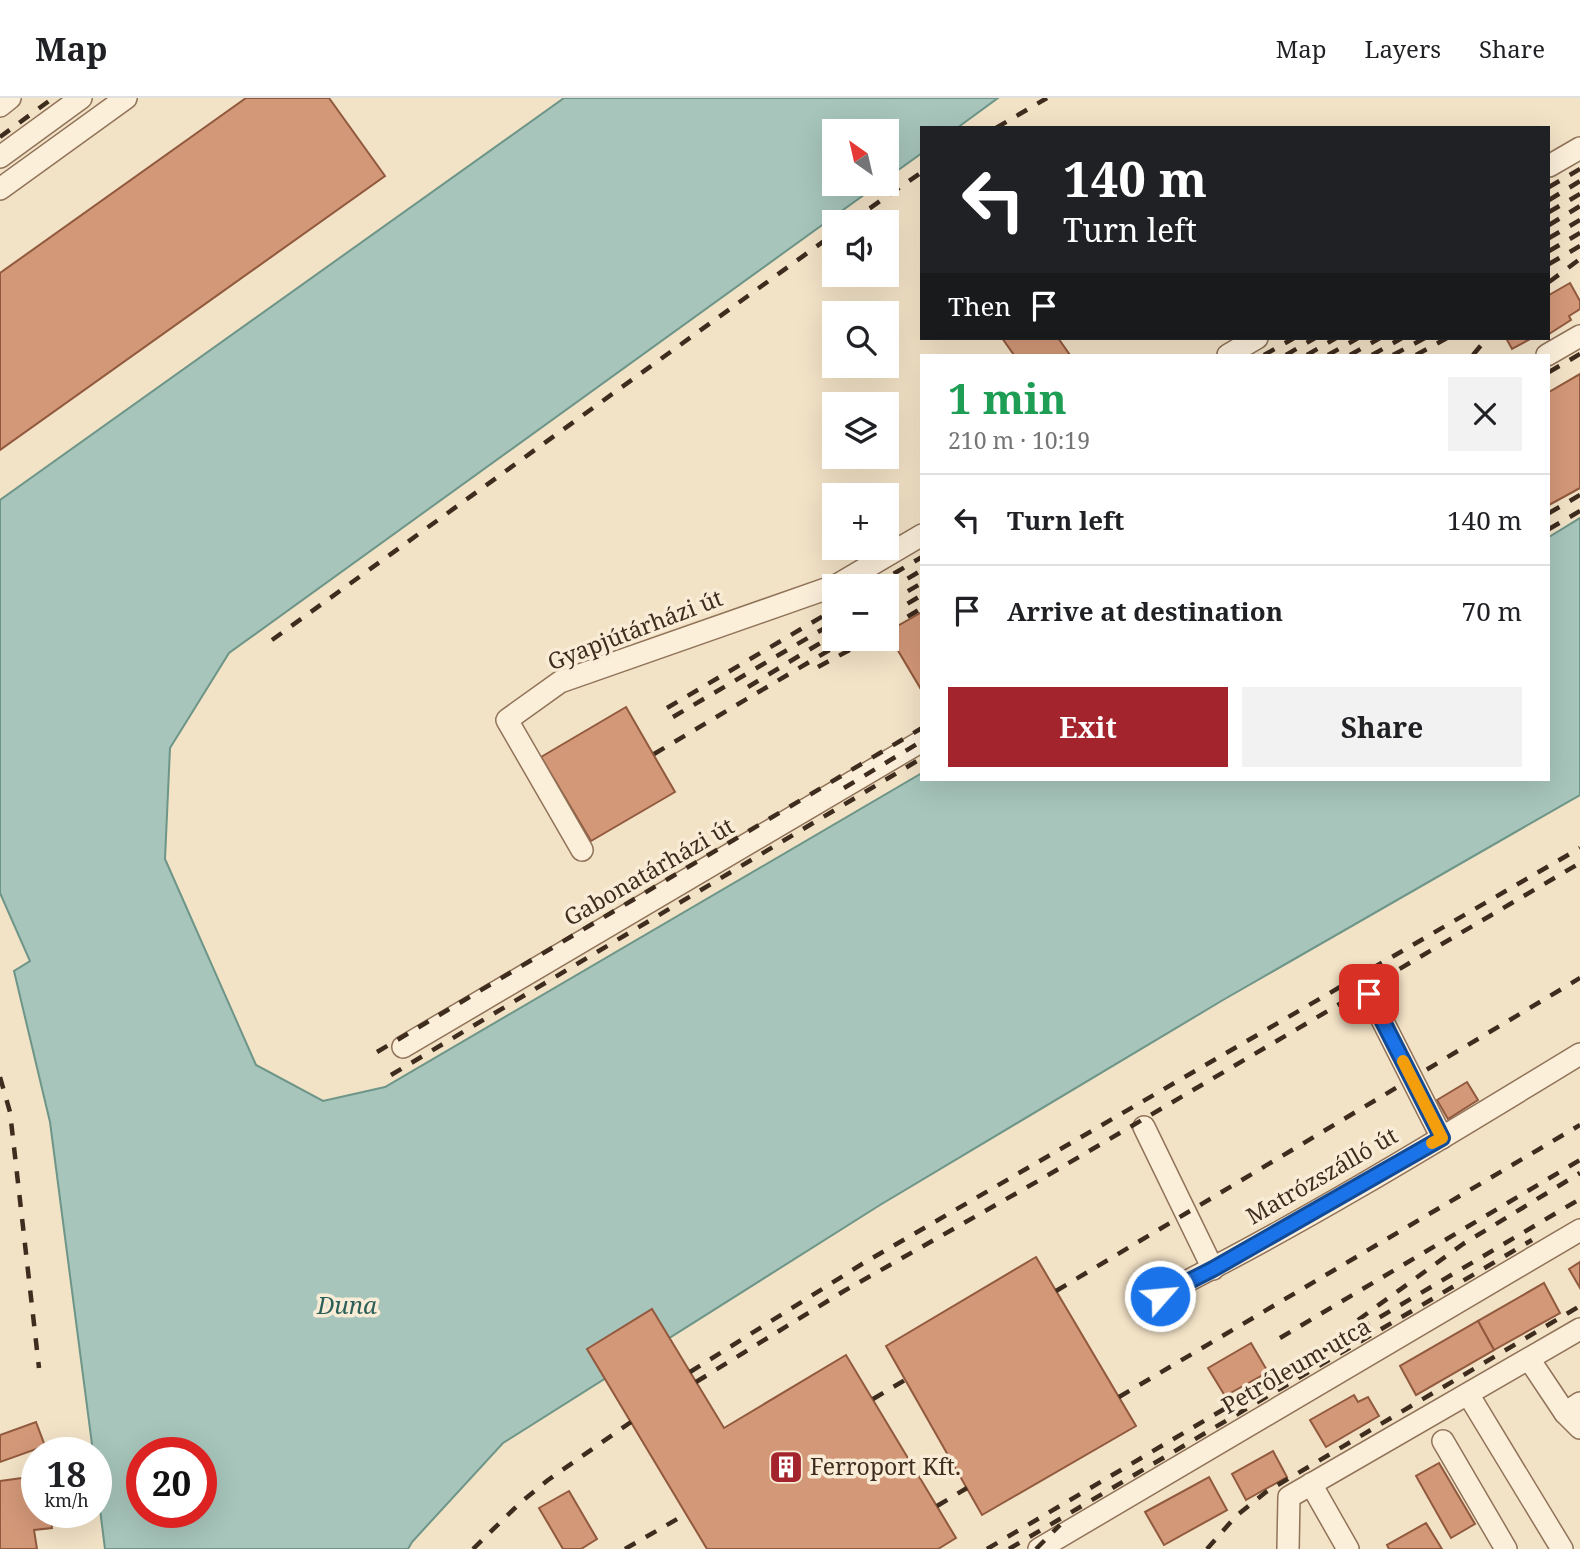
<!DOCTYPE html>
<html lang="en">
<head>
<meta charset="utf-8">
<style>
  body { margin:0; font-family:"Noto Serif",serif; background:#f2f2f2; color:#202124; height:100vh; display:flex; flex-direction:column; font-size:26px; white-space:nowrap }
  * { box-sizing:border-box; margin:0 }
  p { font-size:23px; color:#757577 }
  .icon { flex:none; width:38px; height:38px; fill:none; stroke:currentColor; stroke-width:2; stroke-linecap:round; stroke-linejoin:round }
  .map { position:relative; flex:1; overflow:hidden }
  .drawer { position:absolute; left:920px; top:256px; width:630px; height:427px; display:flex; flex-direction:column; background:#fff; border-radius:0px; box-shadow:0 7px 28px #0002 }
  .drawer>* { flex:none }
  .banner { position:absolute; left:920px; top:28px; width:630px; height:214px; border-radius:0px; box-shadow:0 7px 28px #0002; background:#202124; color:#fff; overflow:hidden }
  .needle { width:46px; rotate:326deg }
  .controls { position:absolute; left:822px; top:21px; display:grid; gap:14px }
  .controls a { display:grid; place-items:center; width:77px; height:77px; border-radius:0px; background:#fff; box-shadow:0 7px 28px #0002; font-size:35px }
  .speed { position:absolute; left:21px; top:1339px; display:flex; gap:14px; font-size:35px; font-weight:700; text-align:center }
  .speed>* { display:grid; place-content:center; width:91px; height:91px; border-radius:50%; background:#fff; box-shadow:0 7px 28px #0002; line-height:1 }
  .speed small { font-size:18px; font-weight:400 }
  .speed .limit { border:10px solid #d22; background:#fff; color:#111 }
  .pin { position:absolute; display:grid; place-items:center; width:60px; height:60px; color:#fff; margin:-30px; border-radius:14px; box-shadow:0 4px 10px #0006 }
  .me { position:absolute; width:77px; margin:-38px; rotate:63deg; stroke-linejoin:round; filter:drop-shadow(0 0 5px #0008) }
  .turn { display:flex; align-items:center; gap:24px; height:147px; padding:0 28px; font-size:32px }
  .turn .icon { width:91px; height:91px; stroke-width:2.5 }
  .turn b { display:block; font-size:49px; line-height:60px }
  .then { display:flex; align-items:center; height:66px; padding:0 28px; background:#0003; gap:14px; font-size:26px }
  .round { display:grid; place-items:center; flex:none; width:74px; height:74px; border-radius:0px; background:#f2f2f2 }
  .overview { display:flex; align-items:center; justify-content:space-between; height:119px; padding:0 28px }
  h1 { font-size:42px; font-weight:700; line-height:52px; color:#1e9e55 }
  .button { display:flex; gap:14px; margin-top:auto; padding:14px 28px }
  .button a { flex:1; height:80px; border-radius:0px; background:#a4242d; color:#fff; font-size:28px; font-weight:700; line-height:80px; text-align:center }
  .button a+a { background:#f2f2f2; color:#202124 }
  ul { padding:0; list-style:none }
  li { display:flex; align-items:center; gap:21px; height:91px; padding:0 28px; border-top:2px solid #e0e0e0 }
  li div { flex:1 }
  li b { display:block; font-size:26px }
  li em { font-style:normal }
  header { display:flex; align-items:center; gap:42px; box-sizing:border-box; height:98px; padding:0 35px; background:#fff; border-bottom:2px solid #e0e0e0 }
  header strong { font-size:33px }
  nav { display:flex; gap:38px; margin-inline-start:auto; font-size:24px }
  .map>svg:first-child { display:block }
</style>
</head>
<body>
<header>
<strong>Map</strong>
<nav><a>Map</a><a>Layers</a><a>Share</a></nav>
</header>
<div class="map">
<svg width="1580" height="1451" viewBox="0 0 1580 1451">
  <rect width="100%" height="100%" fill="#f2e2c6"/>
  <path fill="#a7c5bb" stroke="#6d9588" stroke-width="2" fill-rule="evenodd" d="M564 0H998L957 30H922V55L887 80V33H835V86H879L229 555 170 650 165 761 256 967 323 1003 385 989 922 675V681H1549V439L1580 420V697L1223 902 880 1107 503 1345 412 1444 408 1451H105L96 1380V1354H93L50 1024 14 873 30 863 0 795V402ZM142 1354H201V1414H142Z"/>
  <g fill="#d39878" stroke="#91593d" stroke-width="2">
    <path d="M246 0H329L385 78 0 352V175Z"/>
    <path d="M1570 185 1580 203V211L1569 218 1571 222 1549 236V197Z"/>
    <path d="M1002 240H1058L1070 257H1014Z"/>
    <path d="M1506 240H1532L1512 251Z"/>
    <path d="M1580 276V390L1549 407V294Z"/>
    <path d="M922 514V593L887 534Z"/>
    <path d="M626 609 675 694 591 743 541 659Z"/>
    <path d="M1467 984 1478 1002 1448 1021 1437 1002Z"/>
    <path d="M1036 1159 1136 1328 982 1417 886 1248Z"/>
    <path d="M1580 1164V1190L1569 1171Z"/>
    <path d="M1544 1185 1560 1215 1494 1252 1478 1223Z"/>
    <path d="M652 1211 724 1330 846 1257 956 1440 938 1451H707L587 1251Z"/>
    <path d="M1478 1223 1494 1252 1416 1297 1400 1268Z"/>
    <path d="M1251 1245 1268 1274 1225 1298 1208 1270Z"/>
    <path d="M1354 1297 1358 1304 1368 1299 1379 1318 1326 1349 1310 1322Z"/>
    <path d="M36 1324 45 1348 0 1364V1337Z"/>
    <path d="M1273 1353 1287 1379 1246 1402 1232 1376Z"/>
    <path d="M1439 1365 1475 1426 1451 1440 1416 1378Z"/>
    <path d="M37 1378V1414H50L52 1430 34 1432 37 1451H0V1383Z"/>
    <path d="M1209 1379 1227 1412 1164 1447 1145 1414Z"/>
    <path d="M569 1393 597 1441 581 1451H563L539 1410Z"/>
    <path d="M1426 1425 1442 1451H1389L1387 1447Z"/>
  </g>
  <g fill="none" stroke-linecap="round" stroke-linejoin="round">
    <g stroke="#907359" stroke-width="24">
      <g id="minor">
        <path d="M0 8 10 0"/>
        <path d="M0 59 81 0"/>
        <path d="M1549 68 1580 50"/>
        <path d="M0 91 126 0"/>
        <path d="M1228 257 1257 240"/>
        <path d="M1547 257 1580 238"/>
        <path d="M582 752 507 622 560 584 837 487 922 437"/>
        <path d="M1369 896 1442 1040"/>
        <path d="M403 949 922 643"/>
        <path d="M1144 1029 1213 1171"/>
        <path d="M1160 1197C1304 1125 1442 1040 1580 956"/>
        <path d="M1529 1261 1565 1315 1580 1305"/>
        <path d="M1468 1296 1562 1451"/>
        <path d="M1565 1315 1580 1330"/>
        <path d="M1443 1343 1506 1451"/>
        <path d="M1311 1386 1348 1451"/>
        <path d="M1039 1451 1580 1132"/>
        <path d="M1288 1451 1289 1399 1580 1231"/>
      </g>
    </g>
    <use href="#minor" stroke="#fcefda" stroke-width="21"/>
    <g stroke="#3e2c1e" stroke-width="4.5" stroke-dasharray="12 12" stroke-linecap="butt">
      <path d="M996 30 1047 0"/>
      <path d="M0 39 53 0"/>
      <path d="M1549 89 1580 71"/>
      <path d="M1549 102 1580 83"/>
      <path d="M1549 114 1580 96"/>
      <path d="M850 124 922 74"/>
      <path d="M1549 127 1580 108"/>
      <path d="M1549 140 1580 122"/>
      <path d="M1549 153 1580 135"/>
      <path d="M1549 166 1580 148"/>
      <path d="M1549 184 1580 161"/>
      <path d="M1264 257 1294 240"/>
      <path d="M1286 257 1315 240"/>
      <path d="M1307 257 1336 240"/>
      <path d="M1328 257 1358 240"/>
      <path d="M1350 257 1380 240"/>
      <path d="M1372 257 1402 240"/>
      <path d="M1393 257 1425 240"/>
      <path d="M1416 257 1447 240"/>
      <path d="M1473 257 1487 240"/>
      <path d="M1549 274 1580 256"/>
      <path d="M1549 415 1580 397"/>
      <path d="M1549 431 1580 413"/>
      <path d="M873 488 922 459"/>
      <path d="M887 493 922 472"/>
      <path d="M887 505 922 485"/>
      <path d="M887 518 922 497"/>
      <path d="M887 531 922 510"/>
      <path d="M272 542 835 135"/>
      <path d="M818 569 870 541"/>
      <path d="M748 589 835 536"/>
      <path d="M667 610 835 511"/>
      <path d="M673 619 835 524"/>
      <path d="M654 656 848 541"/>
      <path d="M844 690 922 643"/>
      <path d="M377 954 922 630"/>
      <path d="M391 977 922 660"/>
      <path d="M0 979 10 1014 39 1270"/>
      <path d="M1056 1193 1580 880"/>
      <path d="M1358 1222 1463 1146 1580 1075"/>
      <path d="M1280 1240 1580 1062"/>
      <path d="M690 1274 862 1166 1580 750"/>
      <path d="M696 1284 844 1193 1038 1083 1580 765"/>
      <path d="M1119 1299 1580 1027"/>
      <path d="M873 1301 905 1282"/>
      <path d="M937 1408 967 1390"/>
      <path d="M473 1451 520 1405 548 1382 631 1324"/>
      <path d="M625 1451 686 1416"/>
      <path d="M987 1451 1580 1101"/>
      <path d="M1009 1451 1532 1142"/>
      <path d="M1036 1451 1060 1427"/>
      <path d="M1207 1451 1236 1418 1266 1394 1580 1208"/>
    </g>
  </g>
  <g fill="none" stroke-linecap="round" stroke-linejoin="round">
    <g stroke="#114b97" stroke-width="18">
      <path id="route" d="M1160 1198 1213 1171 1442 1040 1369 896"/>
    </g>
    <use href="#route" stroke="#1a73e8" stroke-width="12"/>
    <path stroke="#f59e0b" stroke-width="12" d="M1403 963 1442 1040 1432 1045"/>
  </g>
  <defs>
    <g id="building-square" transform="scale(1.75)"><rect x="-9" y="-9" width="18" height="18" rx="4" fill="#a4242d" stroke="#f9ecd6"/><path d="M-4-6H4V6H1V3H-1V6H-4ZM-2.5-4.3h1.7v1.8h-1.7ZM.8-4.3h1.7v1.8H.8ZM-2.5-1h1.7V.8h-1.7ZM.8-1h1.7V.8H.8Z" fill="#fff"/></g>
  </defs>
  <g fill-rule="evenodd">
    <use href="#building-square" x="786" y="1369"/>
  </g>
  <g text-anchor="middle" stroke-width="7" stroke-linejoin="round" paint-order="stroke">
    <g font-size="23" fill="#3e2c1e" stroke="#f9ecd6">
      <text transform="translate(635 532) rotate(-21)" y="8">Gyapjútárházi út</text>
      <text transform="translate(649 774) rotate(-30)" y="8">Gabonatárházi út</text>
      <text transform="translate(1322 1078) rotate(-30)" y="8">Matrózszálló út</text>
      <text transform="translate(1296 1268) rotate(-30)" y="8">Petróleum utca</text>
    </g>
    <g font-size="23" fill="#3e2c1e" stroke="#f9ecd6" text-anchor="start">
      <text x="810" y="1377">Ferroport Kft.</text>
    </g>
    <g font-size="24" font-style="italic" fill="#2c5f59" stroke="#f9ecd6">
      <text x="347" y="1216">Duna</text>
    </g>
  </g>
</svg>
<div class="controls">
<a><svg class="needle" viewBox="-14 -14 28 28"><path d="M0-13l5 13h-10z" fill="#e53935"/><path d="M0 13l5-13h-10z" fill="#757577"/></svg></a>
<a><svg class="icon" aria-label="sound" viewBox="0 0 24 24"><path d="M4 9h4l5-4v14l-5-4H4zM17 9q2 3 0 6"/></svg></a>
<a><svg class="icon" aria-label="search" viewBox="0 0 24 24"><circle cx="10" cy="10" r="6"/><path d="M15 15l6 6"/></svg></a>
<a><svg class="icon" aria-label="layers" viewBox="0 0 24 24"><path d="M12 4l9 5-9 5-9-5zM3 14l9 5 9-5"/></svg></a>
<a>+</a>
<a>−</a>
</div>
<div class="speed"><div>18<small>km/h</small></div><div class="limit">20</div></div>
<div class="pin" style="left:1369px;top:896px;background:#d93025"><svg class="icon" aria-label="arrive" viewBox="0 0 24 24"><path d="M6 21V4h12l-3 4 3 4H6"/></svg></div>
<svg class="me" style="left:1160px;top:1198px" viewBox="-20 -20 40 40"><circle r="17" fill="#1a73e8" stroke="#fff" stroke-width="3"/><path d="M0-11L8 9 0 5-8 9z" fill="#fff"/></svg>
<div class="banner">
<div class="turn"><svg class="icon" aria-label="left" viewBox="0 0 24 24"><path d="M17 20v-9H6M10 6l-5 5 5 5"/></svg><div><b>140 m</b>Turn left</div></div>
<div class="then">Then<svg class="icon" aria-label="arrive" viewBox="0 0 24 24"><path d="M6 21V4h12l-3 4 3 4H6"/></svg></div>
</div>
<section class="drawer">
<div class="overview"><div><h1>1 min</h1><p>210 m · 10:19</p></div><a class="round"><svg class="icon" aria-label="close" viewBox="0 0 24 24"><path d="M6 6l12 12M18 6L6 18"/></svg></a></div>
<ul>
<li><svg class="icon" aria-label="left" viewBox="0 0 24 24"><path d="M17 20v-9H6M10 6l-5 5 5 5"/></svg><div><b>Turn left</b></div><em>140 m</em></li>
<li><svg class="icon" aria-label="arrive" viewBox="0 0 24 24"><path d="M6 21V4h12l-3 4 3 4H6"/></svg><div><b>Arrive at destination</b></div><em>70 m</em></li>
</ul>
<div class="button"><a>Exit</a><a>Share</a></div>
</section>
</div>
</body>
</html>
